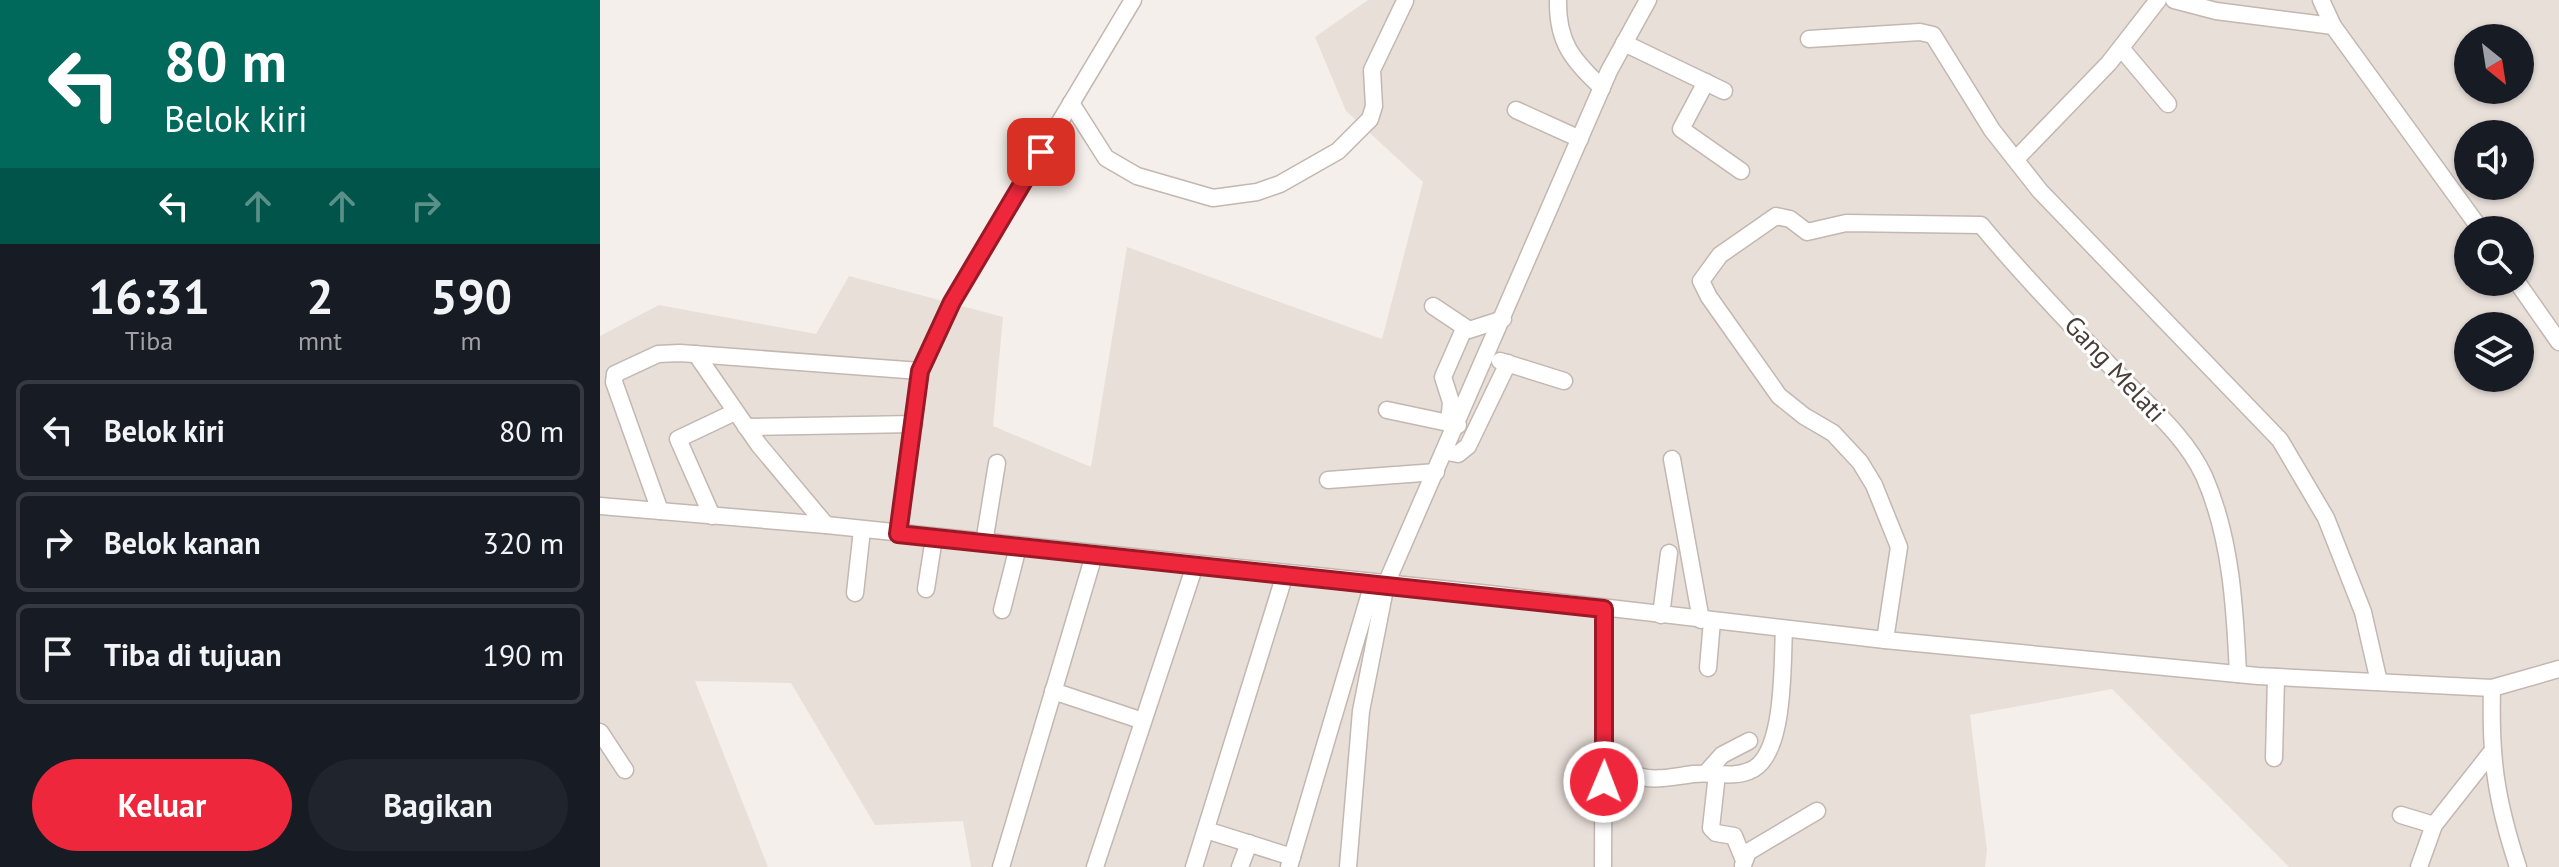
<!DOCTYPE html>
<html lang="id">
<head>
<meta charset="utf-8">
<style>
  body { margin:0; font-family:"PT Sans",sans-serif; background:#20242c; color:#f1f3f6; height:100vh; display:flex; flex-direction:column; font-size:30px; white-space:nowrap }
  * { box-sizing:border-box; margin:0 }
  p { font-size:26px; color:#9ea1a6 }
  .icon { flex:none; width:44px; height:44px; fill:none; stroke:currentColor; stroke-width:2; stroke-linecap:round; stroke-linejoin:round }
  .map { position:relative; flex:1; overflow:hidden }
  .side { display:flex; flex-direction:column; background:#171b24; width:600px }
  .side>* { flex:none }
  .hud { background:#00695c; color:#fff; overflow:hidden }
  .needle { width:52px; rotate:150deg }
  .tools { position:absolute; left:1854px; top:24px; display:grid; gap:16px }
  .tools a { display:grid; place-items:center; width:80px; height:80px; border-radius:50%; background:#171b24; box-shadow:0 2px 6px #0004; font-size:40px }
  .pin { position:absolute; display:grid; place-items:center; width:68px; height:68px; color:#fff; margin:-34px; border-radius:16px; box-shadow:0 4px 12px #0006 }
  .me { position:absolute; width:88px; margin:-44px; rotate:1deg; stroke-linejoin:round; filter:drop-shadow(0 0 6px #0008) }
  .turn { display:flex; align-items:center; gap:28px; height:168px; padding:0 32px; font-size:36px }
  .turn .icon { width:104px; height:104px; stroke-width:2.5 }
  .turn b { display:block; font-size:56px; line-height:68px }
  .lanes { display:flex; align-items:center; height:76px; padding:0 32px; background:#0003; justify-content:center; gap:40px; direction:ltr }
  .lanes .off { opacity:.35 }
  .eta { display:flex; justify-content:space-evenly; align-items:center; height:136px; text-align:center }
  .eta b { font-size:48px; font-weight:800; line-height:56px }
  .cta { display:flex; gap:16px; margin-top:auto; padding:16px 32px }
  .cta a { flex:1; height:92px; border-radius:48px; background:#ef273c; color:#fff; font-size:32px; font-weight:800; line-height:92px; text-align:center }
  .cta a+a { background:#20242c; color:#f1f3f6 }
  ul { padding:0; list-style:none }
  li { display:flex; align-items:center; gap:24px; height:100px; margin:0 16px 12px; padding:0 16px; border:4px solid #363941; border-radius:12px }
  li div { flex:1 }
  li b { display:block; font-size:30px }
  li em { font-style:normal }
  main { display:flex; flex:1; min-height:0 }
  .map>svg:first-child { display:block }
</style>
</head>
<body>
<main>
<section class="side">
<div class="hud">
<div class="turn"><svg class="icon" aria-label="left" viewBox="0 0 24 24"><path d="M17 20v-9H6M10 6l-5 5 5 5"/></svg><div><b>80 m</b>Belok kiri</div></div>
<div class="lanes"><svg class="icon" aria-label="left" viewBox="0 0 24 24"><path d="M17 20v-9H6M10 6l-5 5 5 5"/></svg><svg class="icon off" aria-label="ahead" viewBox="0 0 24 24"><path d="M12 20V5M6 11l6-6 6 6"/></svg><svg class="icon off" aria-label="ahead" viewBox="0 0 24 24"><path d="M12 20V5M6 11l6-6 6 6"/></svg><svg class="icon off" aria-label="right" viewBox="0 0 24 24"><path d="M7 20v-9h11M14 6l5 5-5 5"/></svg></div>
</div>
<div class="eta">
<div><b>16:31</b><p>Tiba</p></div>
<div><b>2</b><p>mnt</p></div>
<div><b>590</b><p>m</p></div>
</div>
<ul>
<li><svg class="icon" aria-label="left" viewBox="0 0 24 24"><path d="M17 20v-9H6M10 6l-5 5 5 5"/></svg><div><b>Belok kiri</b></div><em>80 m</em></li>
<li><svg class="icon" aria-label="right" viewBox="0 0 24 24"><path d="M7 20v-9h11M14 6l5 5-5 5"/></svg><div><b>Belok kanan</b></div><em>320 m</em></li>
<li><svg class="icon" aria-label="arrive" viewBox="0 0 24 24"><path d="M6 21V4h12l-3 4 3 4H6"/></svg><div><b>Tiba di tujuan</b></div><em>190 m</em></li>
</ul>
<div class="cta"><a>Keluar</a><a>Bagikan</a></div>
</section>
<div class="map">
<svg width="1959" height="867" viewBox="0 0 1959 867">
  <rect width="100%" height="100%" fill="#f4efea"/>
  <path fill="#e8dfd9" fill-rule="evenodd" d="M768 0H1959V867H1689L1512 689 1370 715 1387 850 1385 867H371L363 821 275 825 191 683 95 681 168 867H0V336L59 305 216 334 249 276 403 317 393 426 491 467 527 247 782 339 823 182 746 111 715 37ZM1868 38H1920V90H1868ZM1868 134H1920V186H1868ZM1868 230H1920V282H1868ZM1868 326H1920V378H1868Z"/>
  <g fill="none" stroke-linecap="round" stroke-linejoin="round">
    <g stroke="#c3b7b0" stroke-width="19">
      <g id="minor">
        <path d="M958 0C957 43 973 60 1002 88"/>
        <path d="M1574 0 1616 11 1733 26"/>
        <path d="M1721 0 1733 26 1881 230"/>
        <path d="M1209 39 1320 32 1333 35 1392 130 1440 191 1680 440 1726 518 1763 612 1779 682"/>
        <path d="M1024 43 1124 91"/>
        <path d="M1521 48 1568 104"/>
        <path d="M1106 82 1081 129 1141 171"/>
        <path d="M471 103 506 158 537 176 613 198 657 192 680 184 738 151 770 119 774 106 772 70 805 1"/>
        <path d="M916 110 980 139"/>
        <path d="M1417 158 1509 63 1558 0"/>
        <path d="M1917 282 1959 342"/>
        <path d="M833 306 869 330 903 319"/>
        <path d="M96 354 159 445 226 525"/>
        <path d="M900 361 964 381"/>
        <path d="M787 410 858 425"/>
        <path d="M849 423 851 402 843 377 864 329"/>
        <path d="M146 427 314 424"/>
        <path d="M847 452 858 454 868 446 908 363"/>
        <path d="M1072 459 1101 620"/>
        <path d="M728 480 836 472"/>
        <path d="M0 506 226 525 890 594 1285 640 1658 676 1892 688 1959 669"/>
        <path d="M60 511 14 382 15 374 58 354 80 353 320 371"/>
        <path d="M112 516 78 439 135 412"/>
        <path d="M298 534 320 371 352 302 533 0"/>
        <path d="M384 543 397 463"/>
        <path d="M326 589 334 538"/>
        <path d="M255 593 262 530"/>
        <path d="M402 610 418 547"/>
        <path d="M1061 615 1069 553"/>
        <path d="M1285 640 1299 547 1274 485 1260 462 1233 433 1204 416 1179 396 1109 297 1101 281 1120 255 1176 216 1190 219 1207 232 1246 223 1381 225C1425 278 1473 328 1522 378 1551 408 1586 437 1604 476 1631 537 1635 608 1638 674"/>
        <path d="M1108 668 1112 621"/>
        <path d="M1892 688C1890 758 1896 800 1918 867"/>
        <path d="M453 691 543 721"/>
        <path d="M0 732 25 770"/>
        <path d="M1004 754C1043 785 1048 780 1094 774 1113 772 1132 778 1149 771 1186 758 1182 663 1184 629"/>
        <path d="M1674 758 1676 677"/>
        <path d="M1106 773 1122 755 1149 741"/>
        <path d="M1117 774 1111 828 1116 833 1134 836 1143 858"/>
        <path d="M1801 815 1834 825"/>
        <path d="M606 830 692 857"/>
        <path d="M1143 865 1148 852 1217 811"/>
        <path d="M401 867 494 555"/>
        <path d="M495 867 595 565"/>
        <path d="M594 867 685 574"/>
        <path d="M640 867 649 843"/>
        <path d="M689 867 773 583"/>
        <path d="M748 867 761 711 786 584 1009 71 1048 0"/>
        <path d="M1003 867 1004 609"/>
        <path d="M1819 867 1834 825 1890 754"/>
      </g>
    </g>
    <use href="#minor" stroke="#fff" stroke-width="16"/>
  </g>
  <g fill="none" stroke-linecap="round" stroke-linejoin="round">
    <g stroke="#9b1927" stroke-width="20">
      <path id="route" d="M441 152 352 302 320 371 298 534 1004 609V782"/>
    </g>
    <use href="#route" stroke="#ef273c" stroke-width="14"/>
  </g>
  <g text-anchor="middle" stroke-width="6" stroke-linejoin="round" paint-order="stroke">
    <g font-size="26" fill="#483e39" stroke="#fff">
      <text transform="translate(1515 369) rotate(47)" y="9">Gang Melati</text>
    </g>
  </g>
</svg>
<div class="tools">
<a><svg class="needle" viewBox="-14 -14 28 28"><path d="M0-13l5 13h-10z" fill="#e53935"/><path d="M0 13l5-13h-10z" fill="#9ea1a6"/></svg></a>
<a><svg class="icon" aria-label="sound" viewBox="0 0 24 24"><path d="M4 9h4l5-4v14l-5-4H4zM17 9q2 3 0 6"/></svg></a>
<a><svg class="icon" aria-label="search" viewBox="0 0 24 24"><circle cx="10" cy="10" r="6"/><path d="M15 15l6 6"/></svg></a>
<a><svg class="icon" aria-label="layers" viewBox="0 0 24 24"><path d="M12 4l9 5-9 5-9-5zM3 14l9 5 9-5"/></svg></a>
</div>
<div class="pin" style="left:441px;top:152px;background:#d93025"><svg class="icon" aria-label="arrive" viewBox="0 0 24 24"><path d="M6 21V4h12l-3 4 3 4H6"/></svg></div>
<svg class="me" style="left:1004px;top:782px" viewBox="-20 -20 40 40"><circle r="17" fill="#ef273c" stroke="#fff" stroke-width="3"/><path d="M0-11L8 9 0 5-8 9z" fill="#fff"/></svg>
</div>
</main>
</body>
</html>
